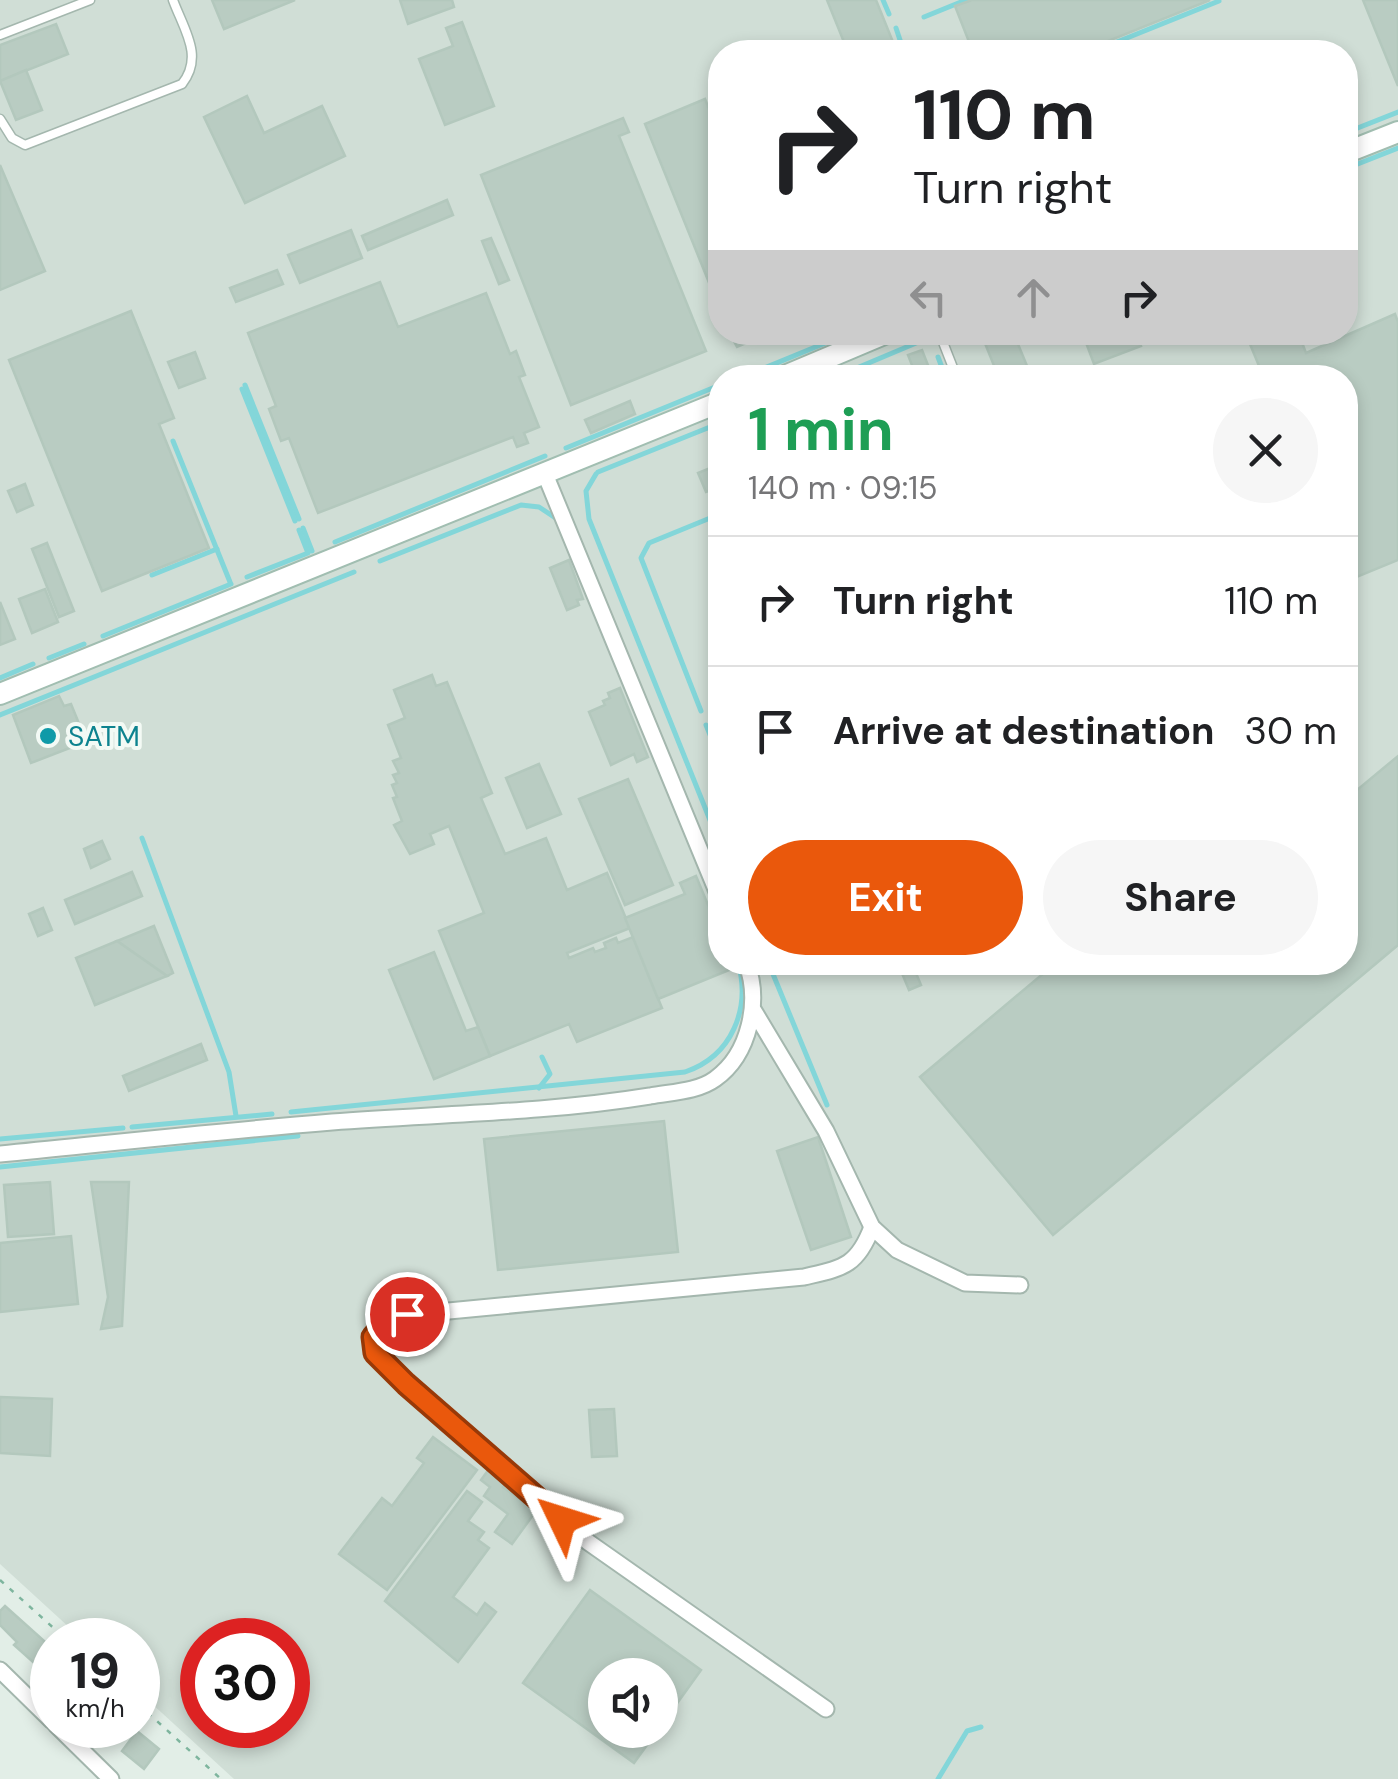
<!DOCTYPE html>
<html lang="en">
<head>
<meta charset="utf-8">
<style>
  body { margin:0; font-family:"DM Sans",sans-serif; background:#f6f6f6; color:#202124; height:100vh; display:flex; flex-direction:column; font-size:38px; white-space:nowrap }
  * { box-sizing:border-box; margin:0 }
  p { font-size:32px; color:#757577 }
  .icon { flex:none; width:55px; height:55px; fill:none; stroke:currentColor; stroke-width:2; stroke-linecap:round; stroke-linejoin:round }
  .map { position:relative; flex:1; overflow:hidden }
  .sheet { position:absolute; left:708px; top:365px; width:650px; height:610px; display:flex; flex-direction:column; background:#fff; border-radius:40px; box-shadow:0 5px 15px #0003 }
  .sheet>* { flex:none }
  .banner { position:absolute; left:708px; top:40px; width:650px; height:305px; border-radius:40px; box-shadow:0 5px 15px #0003; background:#fff; color:#202124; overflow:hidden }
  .buttons { position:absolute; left:588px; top:1658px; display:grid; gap:20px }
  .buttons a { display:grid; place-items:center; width:90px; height:90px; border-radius:50%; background:#fff; box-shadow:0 5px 15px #0003; font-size:50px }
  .speed { position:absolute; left:30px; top:1618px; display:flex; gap:20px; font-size:50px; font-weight:700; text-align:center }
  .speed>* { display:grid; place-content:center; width:130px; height:130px; border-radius:50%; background:#fff; box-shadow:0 5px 15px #0003; line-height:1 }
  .speed small { font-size:25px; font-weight:400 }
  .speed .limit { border:15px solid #d22; background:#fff; color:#111 }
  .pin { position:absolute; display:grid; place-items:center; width:85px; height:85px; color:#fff; margin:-42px; border:5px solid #fff; border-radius:50%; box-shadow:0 2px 10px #0007 }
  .me { position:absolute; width:110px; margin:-55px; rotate:311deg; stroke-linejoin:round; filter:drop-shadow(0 0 8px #0008) }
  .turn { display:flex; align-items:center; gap:35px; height:210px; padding:0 40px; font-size:45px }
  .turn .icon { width:130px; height:130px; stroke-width:2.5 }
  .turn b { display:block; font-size:70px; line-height:85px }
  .lanes { display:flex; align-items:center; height:95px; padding:0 40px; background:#0003; justify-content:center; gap:50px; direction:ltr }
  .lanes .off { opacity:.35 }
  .round { display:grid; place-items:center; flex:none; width:105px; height:105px; border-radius:52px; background:#f6f6f6 }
  .summary { display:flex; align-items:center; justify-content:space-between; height:170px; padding:0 40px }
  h1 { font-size:60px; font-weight:700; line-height:75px; color:#1e9e55 }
  .button { display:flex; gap:20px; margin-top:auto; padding:20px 40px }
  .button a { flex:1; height:115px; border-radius:60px; background:#ea580c; color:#fff; font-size:40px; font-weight:700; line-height:115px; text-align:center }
  .button a+a { background:#f6f6f6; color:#202124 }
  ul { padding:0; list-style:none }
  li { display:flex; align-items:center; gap:30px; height:130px; padding:0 40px; border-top:2px solid #e0e0e0 }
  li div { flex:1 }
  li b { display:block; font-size:38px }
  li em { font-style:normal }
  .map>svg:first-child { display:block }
</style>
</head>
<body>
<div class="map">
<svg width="1398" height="1779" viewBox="0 0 1398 1779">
  <rect width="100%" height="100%" fill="#e2eee7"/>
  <path fill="#d0ded6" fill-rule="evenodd" d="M0 0H1398V1779H234L138 1691V1640H83L0 1564ZM720 52H1345V332H720ZM720 378H1345V962H720ZM202 1640H288V1725H202ZM605 1675H660V1730H605Z"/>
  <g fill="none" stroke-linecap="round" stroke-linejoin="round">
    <g stroke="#83d6d9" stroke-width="5">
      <path d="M883 0 889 14"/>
      <path d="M924 17 966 0"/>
      <path d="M896 28 904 52"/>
      <path d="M1092 52 1219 1"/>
      <path d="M1345 133 1398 112"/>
      <path d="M1345 169 1398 148"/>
      <path d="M938 357 946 378"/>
      <path d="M745 376 852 332"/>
      <path d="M833 378 928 338"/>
      <path d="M245 385 299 519"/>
      <path d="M242 389 295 521"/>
      <path d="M173 441 230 582"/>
      <path d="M566 448 720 385"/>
      <path d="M598 472 720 423"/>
      <path d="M596 474 586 491 589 519 720 845"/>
      <path d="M303 528 312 551"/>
      <path d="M335 542 545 456"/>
      <path d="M380 561 521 505 539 507 557 519"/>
      <path d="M152 575 217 549"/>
      <path d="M247 577 308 553 299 530"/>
      <path d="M103 636 231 584"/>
      <path d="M49 658 84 644"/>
      <path d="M0 678 33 664"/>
      <path d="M701 711 641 558 649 543 720 514"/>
      <path d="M0 715 354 572"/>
      <path d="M706 725 720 759"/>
      <path d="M142 838 229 1072 236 1116"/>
      <path d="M712 899 720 918"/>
      <path d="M768 962 827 1105"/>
      <path d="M539 1088 550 1074 542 1057"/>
      <path d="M291 1112 685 1072C732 1056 751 1009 738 962"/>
      <path d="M132 1127 272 1114"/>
      <path d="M0 1139 123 1128"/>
      <path d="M0 1167 298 1136"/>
      <path d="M938 1779 967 1731 981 1727"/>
    </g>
  </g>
  <g fill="#b9ccc2" stroke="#b3c8bd" stroke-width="2.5">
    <path d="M212 0H295L224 29Z"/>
    <path d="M400 0H452L454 7 408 24Z"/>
    <path d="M827 0H876L897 52H848Z"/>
    <path d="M972 0H1210L1081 52H973L955 6Z"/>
    <path d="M1363 0H1398V86Z"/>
    <path d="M462 22 494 106 445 125 419 59 453 46 446 28Z"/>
    <path d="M56 24 68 54 0 81V45Z"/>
    <path d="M26 70 42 110 16 120 0 81Z"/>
    <path d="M247 96 264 133 322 106 345 156 245 203 204 117Z"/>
    <path d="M705 99 720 136V310L645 124Z"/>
    <path d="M623 118 629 132 619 136 706 351 571 405 481 175Z"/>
    <path d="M0 165 45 271 0 290Z"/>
    <path d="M447 200 453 215 368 250 362 236Z"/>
    <path d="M351 230 362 258 300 283 288 255Z"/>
    <path d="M491 238 509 280 499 284 482 241Z"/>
    <path d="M277 270 283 284 236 302 230 288Z"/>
    <path d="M380 282 398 327 486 293 510 354 516 351 525 375 519 377 539 427 524 433 528 443 517 447 513 437 318 513 289 438 281 441 269 409 276 406 248 333Z"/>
    <path d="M131 311 174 418 159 424 209 548 102 591 9 360Z"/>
    <path d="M1395 314 1398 322V560L1347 581 1345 378H1264L1245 332H1298L1306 353Z"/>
    <path d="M729 332H772L737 347Z"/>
    <path d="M991 332H1013L1032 378H999L982 336Z"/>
    <path d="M1082 332H1136L1141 346 1094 364Z"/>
    <path d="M922 350 933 378H917L908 355Z"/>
    <path d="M195 352 205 378 179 388 168 362Z"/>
    <path d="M630 401 635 414 591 433 585 420Z"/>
    <path d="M720 464V487L706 492 698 473Z"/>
    <path d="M25 484 33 505 17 512 8 491Z"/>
    <path d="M47 543 74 611 59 617 32 549Z"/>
    <path d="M569 560 583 599 577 600 579 605 567 610 550 568Z"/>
    <path d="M45 589 58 622 32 633 19 599Z"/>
    <path d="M0 602 15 639 0 645Z"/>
    <path d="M432 675 436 686 447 682 492 793 481 798 505 854 546 838 567 890 607 873 630 928 567 953 569 958 593 948 595 952 606 948 604 943 616 938 618 943 633 937 662 1008 577 1042 569 1024 490 1056 439 931 484 913 449 826 430 834 434 844 410 854 394 825 402 821 393 798 397 797 392 785 397 783 393 775 399 773 393 761 401 758 388 725 405 718 394 690Z"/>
    <path d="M620 688 648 757 637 762 634 754 611 765 589 712 605 705 603 701 610 698 608 693Z"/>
    <path d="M59 696 64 706 71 704 80 726 73 728 80 744 31 763 13 715Z"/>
    <path d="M1398 756V945L1053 1235 920 1077 1057 962H1345V800Z"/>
    <path d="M539 764 561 814 527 828 506 778Z"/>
    <path d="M628 779 673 885 625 905 579 799Z"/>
    <path d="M102 841 110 859 91 868 84 849Z"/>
    <path d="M132 872 142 896 75 924 65 900Z"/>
    <path d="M696 876 720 934V962H732L734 968 658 999 625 918 685 894 680 883Z"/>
    <path d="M43 908 52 930 38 936 29 914Z"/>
    <path d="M154 926 173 973 167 976 117 941Z"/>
    <path d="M117 941 167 976 95 1005 76 958Z"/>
    <path d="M434 952 466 1031 478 1027 490 1056 434 1079 389 970Z"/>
    <path d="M913 966 921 985 909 990 901 971Z"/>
    <path d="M201 1044 207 1060 129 1091 123 1076Z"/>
    <path d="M664 1121 678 1252 498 1270 484 1139Z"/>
    <path d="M818 1137 851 1237 811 1250 777 1151Z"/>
    <path d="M50 1182 54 1234 8 1237 4 1185Z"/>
    <path d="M91 1182H129L122 1326 101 1329 108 1297Z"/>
    <path d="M71 1236 78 1304 0 1312V1243Z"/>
    <path d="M0 1397 52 1399 50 1456 0 1453Z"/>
    <path d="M614 1409 617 1456 592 1457 589 1410Z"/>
    <path d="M433 1437 477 1470 387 1590 339 1554 382 1498 392 1506 424 1463 417 1458Z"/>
    <path d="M489 1469 507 1482 503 1487 536 1511 512 1544 495 1532 508 1514 484 1496 490 1487 481 1480Z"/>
    <path d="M467 1491 482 1502 468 1521 484 1532 478 1540 489 1548 453 1597 477 1615 485 1603 496 1612 458 1662 385 1601Z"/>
    <path d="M590 1590 701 1670 660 1727V1675H605V1730H658L634 1763 523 1683Z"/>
    <path d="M5 1606 52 1648V1679L14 1645 17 1642 0 1625V1611Z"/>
    <path d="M137 1731 159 1749 144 1769 122 1751Z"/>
  </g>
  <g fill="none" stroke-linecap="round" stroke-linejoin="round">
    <g stroke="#a4b7ae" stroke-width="11">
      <g id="lane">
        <path d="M0 35 90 0"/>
        <path d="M0 119 12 138 25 145 182 84C204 56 184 30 173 0"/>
        <path d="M939 332 957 378"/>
      </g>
    </g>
    <g stroke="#a4b7ae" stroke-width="19">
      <g id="street">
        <path d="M545 474 720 899"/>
        <path d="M754 1011 826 1131 872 1227 897 1250 965 1283 1020 1285"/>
        <path d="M0 1154C111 1143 221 1131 332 1122 438 1114 545 1113 650 1096 671 1092 697 1092 715 1079 750 1054 761 1000 746 962"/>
        <path d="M0 1670 52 1721"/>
        <path d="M826 1709 588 1542 407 1385 375 1353 373 1337 387 1321 407 1315 804 1277C842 1268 857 1267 872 1227"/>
        <path d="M56 1725 111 1779"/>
      </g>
    </g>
    <g stroke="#a1beb1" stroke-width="24">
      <g id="secondary">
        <path d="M1345 153 1398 132"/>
        <path d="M780 378 889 332"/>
        <path d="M0 694 720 402"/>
      </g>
    </g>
    <g stroke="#7eb59e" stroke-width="2.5" stroke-dasharray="5 8" stroke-linecap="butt">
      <path d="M0 1580 67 1640"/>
      <path d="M138 1704 221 1779"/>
    </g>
    <use href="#lane" stroke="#fff" stroke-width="8"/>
    <use href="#street" stroke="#fff" stroke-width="15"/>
    <use href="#secondary" stroke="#fff" stroke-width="20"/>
  </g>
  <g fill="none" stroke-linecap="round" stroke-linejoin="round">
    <g stroke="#983908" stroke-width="25">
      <path id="route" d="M407 1314 387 1321 373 1337 375 1353 406 1384 562 1520"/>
    </g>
    <use href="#route" stroke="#ea580c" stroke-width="18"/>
  </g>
  <circle fill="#0f9aa8" stroke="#f3faf5" stroke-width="4" cx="48" cy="736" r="10"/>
  <g text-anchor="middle" stroke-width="8" stroke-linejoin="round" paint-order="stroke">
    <g font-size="28" fill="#0d838f" stroke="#f3faf5" text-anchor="start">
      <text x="68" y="746">SATM</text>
    </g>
  </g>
</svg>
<div class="buttons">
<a><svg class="icon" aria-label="sound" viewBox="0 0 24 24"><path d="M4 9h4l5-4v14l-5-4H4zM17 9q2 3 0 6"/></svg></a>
</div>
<div class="speed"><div>19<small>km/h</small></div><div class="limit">30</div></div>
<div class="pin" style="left:407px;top:1314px;background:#d93025"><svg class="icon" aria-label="arrive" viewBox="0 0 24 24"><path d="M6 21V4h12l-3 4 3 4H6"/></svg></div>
<svg class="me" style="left:562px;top:1520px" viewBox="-20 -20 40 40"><path d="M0-17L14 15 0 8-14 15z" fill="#ea580c" stroke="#fff" stroke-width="4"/></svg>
<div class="banner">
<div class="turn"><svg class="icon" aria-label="right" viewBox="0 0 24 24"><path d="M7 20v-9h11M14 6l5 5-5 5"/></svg><div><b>110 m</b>Turn right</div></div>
<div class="lanes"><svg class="icon off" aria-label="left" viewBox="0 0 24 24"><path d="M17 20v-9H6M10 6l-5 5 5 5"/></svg><svg class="icon off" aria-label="ahead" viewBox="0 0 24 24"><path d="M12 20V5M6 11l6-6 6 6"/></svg><svg class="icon" aria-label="right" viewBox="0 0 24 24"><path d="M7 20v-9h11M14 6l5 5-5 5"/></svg></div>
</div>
<section class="sheet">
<div class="summary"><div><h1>1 min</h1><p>140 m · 09:15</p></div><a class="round"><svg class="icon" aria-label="close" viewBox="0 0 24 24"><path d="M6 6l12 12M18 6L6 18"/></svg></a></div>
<ul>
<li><svg class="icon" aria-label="right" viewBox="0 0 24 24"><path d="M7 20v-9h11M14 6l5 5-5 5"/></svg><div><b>Turn right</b></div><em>110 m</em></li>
<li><svg class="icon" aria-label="arrive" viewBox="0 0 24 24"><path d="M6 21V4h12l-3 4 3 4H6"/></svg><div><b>Arrive at destination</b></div><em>30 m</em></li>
</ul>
<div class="button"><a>Exit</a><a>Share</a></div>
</section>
</div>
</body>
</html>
